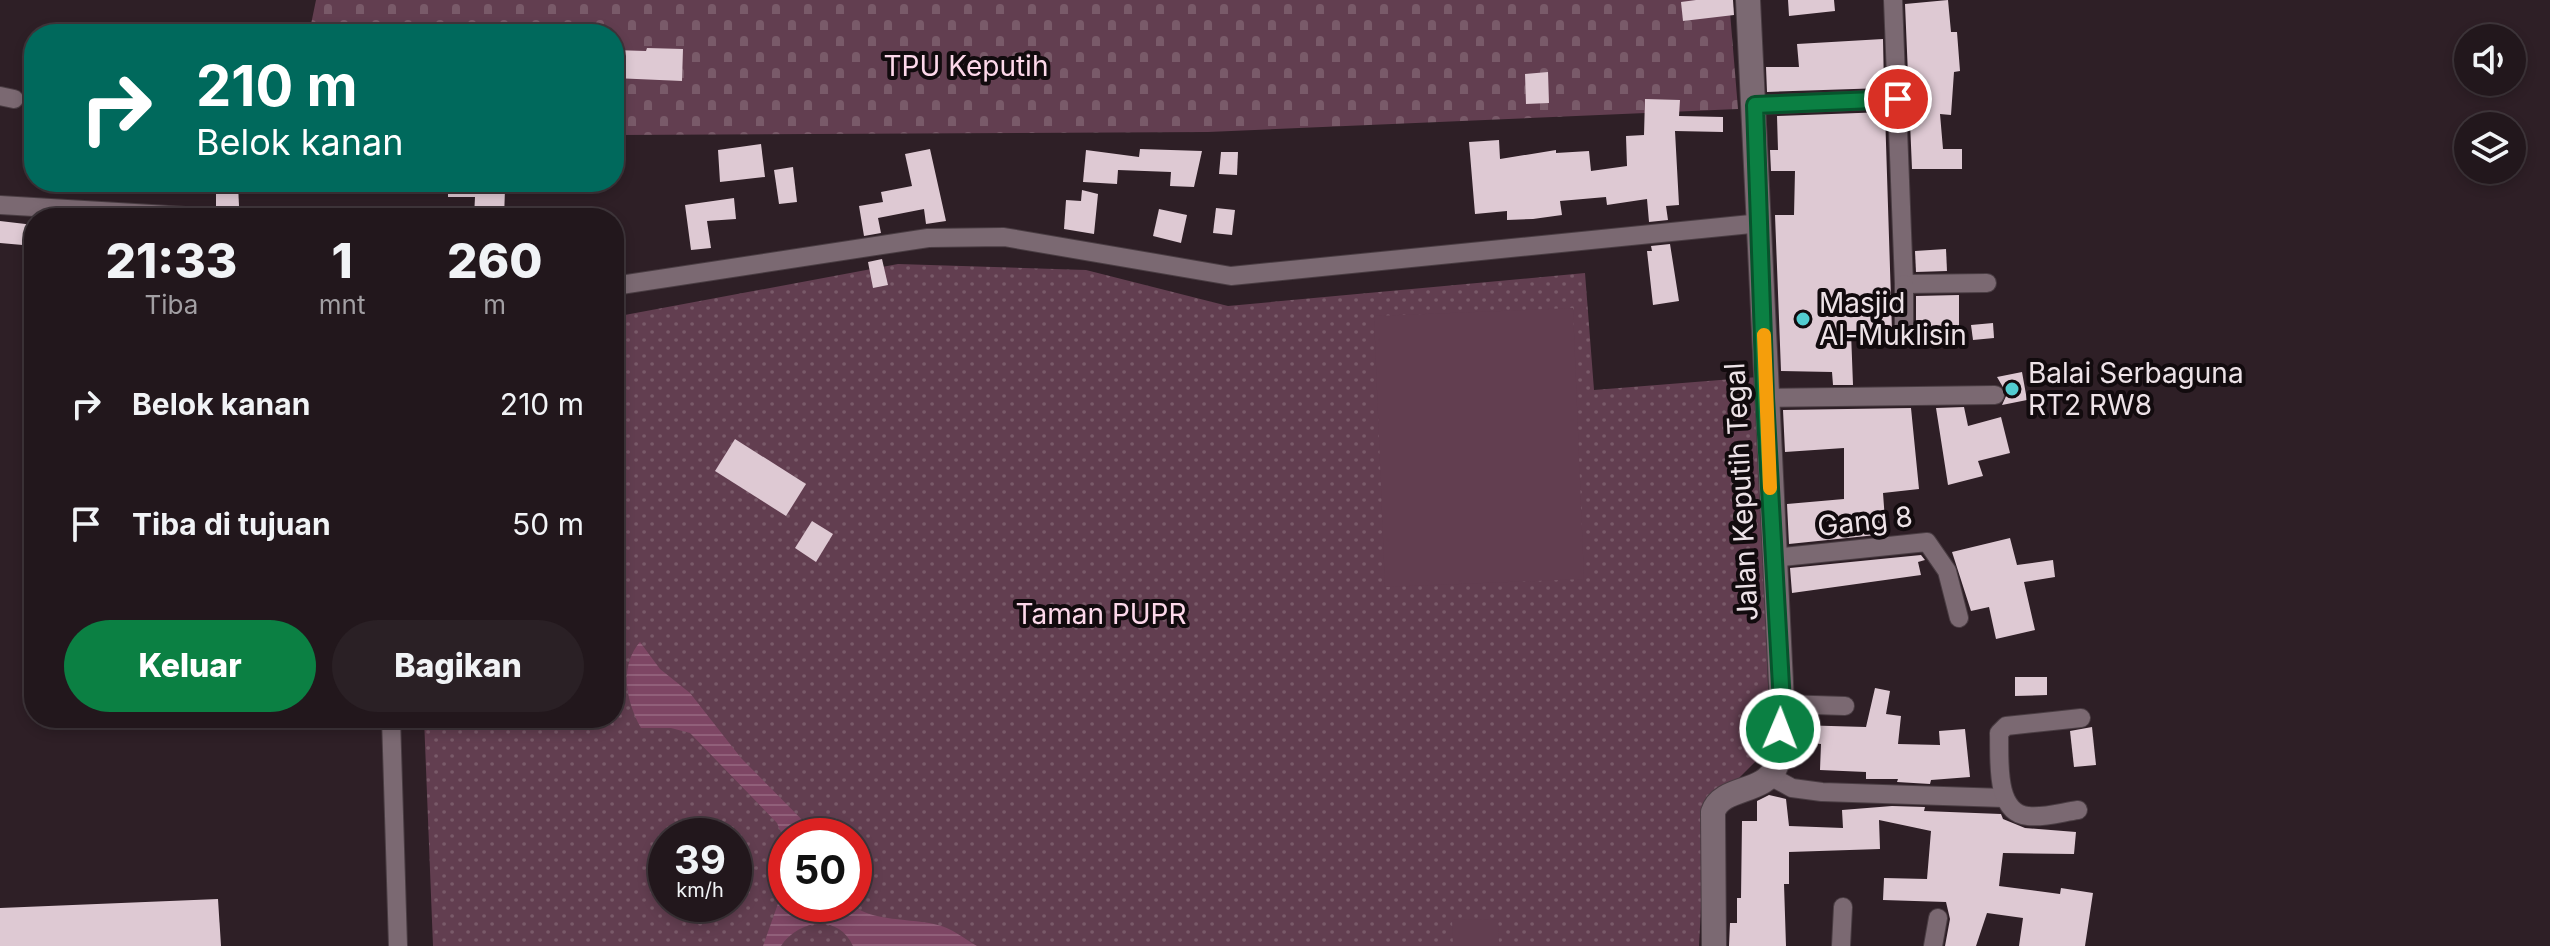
<!DOCTYPE html>
<html lang="id">
<head>
<meta charset="utf-8">
<style>
  body { margin:0; font-family:Inter,sans-serif; background:#2a2025; color:#f1f3f6; height:100vh; display:flex; flex-direction:column; font-size:30px; white-space:nowrap }
  * { box-sizing:border-box; margin:0 }
  p { font-size:26px; color:#a29fa3 }
  .icon { flex:none; width:44px; height:44px; fill:none; stroke:currentColor; stroke-width:2; stroke-linecap:round; stroke-linejoin:round }
  .map { position:relative; flex:1; overflow:hidden }
  .panel { position:absolute; left:24px; top:208px; width:600px; height:520px; display:flex; flex-direction:column; background:#22171c; border-radius:32px; box-shadow:0 4px 12px #0003,0 0 0 2px #3f363b }
  .panel>* { flex:none }
  .hud { position:absolute; left:24px; top:24px; width:600px; height:168px; border-radius:32px; box-shadow:0 4px 12px #0003,0 0 0 2px #3f363b; background:#00695c; color:#fff; overflow:hidden }
  .controls { position:absolute; left:2454px; top:24px; display:grid; gap:16px }
  .controls a { display:grid; place-items:center; width:72px; height:72px; border-radius:50%; background:#22171c; box-shadow:0 4px 12px #0003,0 0 0 2px #3f363b; font-size:40px }
  .speed { position:absolute; left:648px; top:818px; display:flex; gap:16px; font-size:40px; font-weight:700; text-align:center }
  .speed>* { display:grid; place-content:center; width:104px; height:104px; border-radius:50%; background:#22171c; box-shadow:0 4px 12px #0003,0 0 0 2px #3f363b; line-height:1 }
  .speed small { font-size:20px; font-weight:400 }
  .speed .limit { border:12px solid #d22; background:#fff; color:#111 }
  .pin { position:absolute; display:grid; place-items:center; width:68px; height:68px; color:#fff; margin:-34px; border:4px solid #fff; border-radius:50%; box-shadow:0 2px 8px #0007 }
  .me { position:absolute; width:88px; margin:-44px; rotate:1deg; stroke-linejoin:round; filter:drop-shadow(0 0 6px #0008) }
  .turn { display:flex; align-items:center; gap:28px; height:168px; padding:0 40px; font-size:36px }
  .turn .icon { width:104px; height:104px; stroke-width:2.5 }
  .turn b { display:block; font-size:56px; line-height:68px }
  .eta { display:flex; justify-content:space-evenly; align-items:center; height:136px; text-align:center }
  .eta b { font-size:48px; font-weight:800; line-height:56px }
  .cta { display:flex; gap:16px; margin-top:auto; padding:16px 40px }
  .cta a { flex:1; height:92px; border-radius:48px; background:#0b8043; color:#fff; font-size:32px; font-weight:800; line-height:92px; text-align:center }
  .cta a+a { background:#2a2025; color:#f1f3f6 }
  ul { padding:0; list-style:none }
  li { display:flex; align-items:center; gap:24px; height:120px; padding:0 40px }
  li div { flex:1 }
  li b { display:block; font-size:30px }
  li em { font-style:normal }
  .map>svg:first-child { display:block }
</style>
</head>
<body>
<div class="map">
<svg width="2550" height="946" viewBox="0 0 2550 946">
  <defs>
    <pattern id="green-dots" width="8" height="8" patternUnits="userSpaceOnUse" patternTransform="scale(2)"><rect width="8" height="8" fill="#623e50"/><path d="M2 2h.1M6 6h.1" fill="none" stroke="#795a69" stroke-width="1.8" stroke-linecap="round"/></pattern>
    <pattern id="cemetery-stones" width="16" height="16" patternUnits="userSpaceOnUse" patternTransform="scale(2)"><rect width="16" height="16" fill="#623e50"/><path d="M2 7V4a2 2 0 0 1 4 0v3zM10 15v-3a2 2 0 0 1 4 0v3z" fill="#795a69"/></pattern>
    <pattern id="water-rules" width="6" height="5" patternUnits="userSpaceOnUse" patternTransform="scale(2)"><rect width="6" height="5" fill="#7e4664"/><path d="M0 2.5h6" fill="none" stroke="#91607a"/></pattern>
  </defs>
  <rect width="100%" height="100%" fill="#2e1f26"/>
  <path fill="url(#green-dots)" fill-rule="evenodd" d="M898 264 1086 270 1228 306 1585 273 1594 390 1758 377 1770 747 1706 811 1699 946H433L424 718H614V317ZM666 836H734V904H666ZM786 836H854V904H786Z"/>
  <path fill="url(#cemetery-stones)" d="M316 0H1729L1738 109 1208 132 617 135H614V34H309Z"/>
  <g fill="#623e50">
    <path d="M1573 308 1584 579 1385 587 1374 316Z"/>
    <path d="M1498 919 1499 946H1453L1452 920Z"/>
  </g>
  <g fill="url(#water-rules)">
    <path d="M640 642 660 669 690 693 741 758 818 836H786V844L777 823 690 733 671 728H641C626 702 619 666 640 642Z"/>
    <path d="M786 881V904H851C871 922 912 918 938 925 951 928 965 939 977 946H853C838 913 798 920 781 946H763Z"/>
  </g>
  <g fill="#dec9d3">
    <path d="M1696 0H1733L1734 15 1683 21 1681 2Z"/>
    <path d="M1788 0H1834L1835 11 1789 16Z"/>
    <path d="M1948 0 1951 32H1957L1960 71 1954 72 1951 115 1940 114 1943 149H1962V169H1912L1905 4Z"/>
    <path d="M1883 39 1884 88 1767 92 1766 67H1799L1797 44Z"/>
    <path d="M647 48 683 49 682 81 614 78V50L646 51Z"/>
    <path d="M1548 72 1549 103 1526 104 1525 74Z"/>
    <path d="M1645 99 1680 100 1679 116 1723 117V132L1675 131 1679 205 1666 206 1668 220 1649 222 1647 199 1607 205 1606 197 1560 201 1562 215 1533 219 1507 220V211L1475 214 1469 142 1499 140 1500 159 1556 150V153L1589 151 1591 171 1627 166 1626 136 1644 135Z"/>
    <path d="M1885 112 1892 331 1851 332 1853 385H1833L1832 372 1781 371 1775 215H1794L1795 171H1771L1770 150H1778L1777 116Z"/>
    <path d="M761 144 765 177 720 182 718 150Z"/>
    <path d="M930 149 946 221 926 224 924 209 878 218 881 233 864 236 859 206 883 202 881 192 912 186 905 154Z"/>
    <path d="M1140 149 1202 151 1194 187 1170 186 1171 172 1118 170 1117 184 1083 182 1086 150 1139 157Z"/>
    <path d="M1221 152H1238L1237 175 1219 174Z"/>
    <path d="M793 167 797 202 779 204 774 170Z"/>
    <path d="M448 182H485V188L505 189 504 218 474 217 475 197H448Z"/>
    <path d="M238 184 239 206H216V185Z"/>
    <path d="M1082 190 1098 194 1094 234 1064 229 1066 200 1081 201Z"/>
    <path d="M734 198 736 219 707 221 711 248 691 250 685 205Z"/>
    <path d="M1216 208 1235 210 1232 235 1213 233Z"/>
    <path d="M1159 209 1187 215 1181 243 1153 236Z"/>
    <path d="M0 221 34 225V246L0 243Z"/>
    <path d="M1670 244 1679 301 1653 305 1647 251H1652L1651 246Z"/>
    <path d="M1946 249 1947 271 1916 272 1915 251Z"/>
    <path d="M882 259 888 285 873 288 868 262Z"/>
    <path d="M1959 295V336L1916 337V296Z"/>
    <path d="M1993 323 1994 338 1973 340 1971 325Z"/>
    <path d="M2022 372 2027 400 2002 405 2007 394 1997 377Z"/>
    <path d="M1964 407 1968 426 2001 417 2010 453 1978 461 1983 476 1948 485 1936 408Z"/>
    <path d="M1911 408 1919 489 1883 493 1886 534 1789 544 1787 504 1844 499V448L1785 452 1783 410Z"/>
    <path d="M735 439 806 484 786 516 715 471Z"/>
    <path d="M812 521 833 534 816 562 795 548Z"/>
    <path d="M2010 538 2017 565 2053 560 2055 577 2024 582 2035 630 1996 639 1989 607 1971 611 1952 552Z"/>
    <path d="M1921 555 1925 560 1918 562 1921 575 1792 593 1790 568Z"/>
    <path d="M2015 677H2047V695L2015 696Z"/>
    <path d="M1875 688 1890 691 1886 714 1901 716 1898 744 1940 745 1939 731 1965 729 1970 777 1931 780 1930 784 1897 782 1898 779H1866V772L1820 770 1821 744 1796 741V725L1866 727Z"/>
    <path d="M2092 727 2096 765 2074 767 2070 731Z"/>
    <path d="M1769 795 1786 799 1789 826 1843 828 1842 810 1892 806 1925 807 1924 811 2001 814 2003 819 2025 828 2076 832 2074 854 2003 853 1999 886 2060 894 2061 888 2093 893 2085 946H2019L2023 918 1987 913 1976 946H1945L1950 919 1946 902 1883 900 1884 878 1927 879 1931 831 1879 820 1880 849 1789 852V884H1784L1786 946H1729L1730 923H1737V898H1741L1742 821H1757V801Z"/>
    <path d="M218 899 221 946H0V908Z"/>
  </g>
  <g fill="none" stroke-linecap="round" stroke-linejoin="round">
    <g stroke="#4a3d43" stroke-width="20">
      <g id="street">
        <path d="M1893 0 1904 284 1987 283"/>
        <path d="M0 96 14 99"/>
        <path d="M1755 105 1898 99"/>
        <path d="M0 205 219 218"/>
        <path d="M1904 284V337"/>
        <path d="M614 286 928 238 1004 237 1231 276 1761 223"/>
        <path d="M1765 398 1995 395"/>
        <path d="M1773 558 1927 542 1947 571 1959 618"/>
        <path d="M1782 704 1845 706"/>
        <path d="M391 718 398 946"/>
        <path d="M1770 776 1792 788 1822 792 2004 798"/>
        <path d="M2078 810C2063 812 2044 818 2028 816 1994 813 2000 757 1999 733L2006 726 2081 718"/>
        <path d="M1841 946 1843 907"/>
        <path d="M1933 946 1938 918"/>
      </g>
    </g>
    <g stroke="#4a3d43" stroke-width="26">
      <path id="secondary" d="M1714 946 1713 812C1722 785 1765 795 1776 766 1783 748 1780 723 1782 704L1748 0"/>
    </g>
    <use href="#street" stroke="#7b6972" stroke-width="18"/>
    <use href="#secondary" stroke="#7b6972" stroke-width="24"/>
  </g>
  <g fill="none" stroke-linecap="round" stroke-linejoin="round">
    <g stroke="#07532c" stroke-width="20">
      <path id="route" d="M1780 729 1782 704 1765 398 1755 105 1898 99"/>
    </g>
    <use href="#route" stroke="#0b8043" stroke-width="14"/>
    <path stroke="#f59e0b" stroke-width="14" d="M1764 335 1770 488"/>
  </g>
  <g fill="#52ccd0" stroke="#120b0e" stroke-width="3">
    <circle cx="1803" cy="319" r="8"/>
    <circle cx="2012" cy="389" r="8"/>
  </g>
  <g text-anchor="middle" stroke-width="8" stroke-linejoin="round" paint-order="stroke">
    <g font-size="28" fill="#fdd8ea" stroke="#120b0e">
      <text x="966" y="76">TPU Keputih</text>
      <text x="1101" y="624">Taman PUPR</text>
    </g>
    <g font-size="28" fill="#ede2e7" stroke="#120b0e" text-anchor="start">
      <text x="1819" y="313">Masjid<tspan x="1819" dy="32">Al-Muklisin</tspan></text>
      <text x="2028" y="383">Balai Serbaguna<tspan x="2028" dy="32">RT2 RW8</tspan></text>
    </g>
    <g font-size="28" fill="#ede2e7" stroke="#120b0e">
      <text transform="translate(1741 492) rotate(-93)" y="10">Jalan Keputih Tegal</text>
      <text transform="translate(1865 521) rotate(-6)" y="10">Gang 8</text>
    </g>
  </g>
</svg>
<div class="controls">
<a><svg class="icon" aria-label="sound" viewBox="0 0 24 24"><path d="M4 9h4l5-4v14l-5-4H4zM17 9q2 3 0 6"/></svg></a>
<a><svg class="icon" aria-label="layers" viewBox="0 0 24 24"><path d="M12 4l9 5-9 5-9-5zM3 14l9 5 9-5"/></svg></a>
</div>
<div class="speed"><div>39<small>km/h</small></div><div class="limit">50</div></div>
<div class="pin" style="left:1898px;top:99px;background:#d93025"><svg class="icon" aria-label="arrive" viewBox="0 0 24 24"><path d="M6 21V4h12l-3 4 3 4H6"/></svg></div>
<svg class="me" style="left:1780px;top:729px" viewBox="-20 -20 40 40"><circle r="17" fill="#0b8043" stroke="#fff" stroke-width="3"/><path d="M0-11L8 9 0 5-8 9z" fill="#fff"/></svg>
<div class="hud">
<div class="turn"><svg class="icon" aria-label="right" viewBox="0 0 24 24"><path d="M7 20v-9h11M14 6l5 5-5 5"/></svg><div><b>210 m</b>Belok kanan</div></div>
</div>
<section class="panel">
<div class="eta">
<div><b>21:33</b><p>Tiba</p></div>
<div><b>1</b><p>mnt</p></div>
<div><b>260</b><p>m</p></div>
</div>
<ul>
<li><svg class="icon" aria-label="right" viewBox="0 0 24 24"><path d="M7 20v-9h11M14 6l5 5-5 5"/></svg><div><b>Belok kanan</b></div><em>210 m</em></li>
<li><svg class="icon" aria-label="arrive" viewBox="0 0 24 24"><path d="M6 21V4h12l-3 4 3 4H6"/></svg><div><b>Tiba di tujuan</b></div><em>50 m</em></li>
</ul>
<div class="cta"><a>Keluar</a><a>Bagikan</a></div>
</section>
</div>
</body>
</html>
